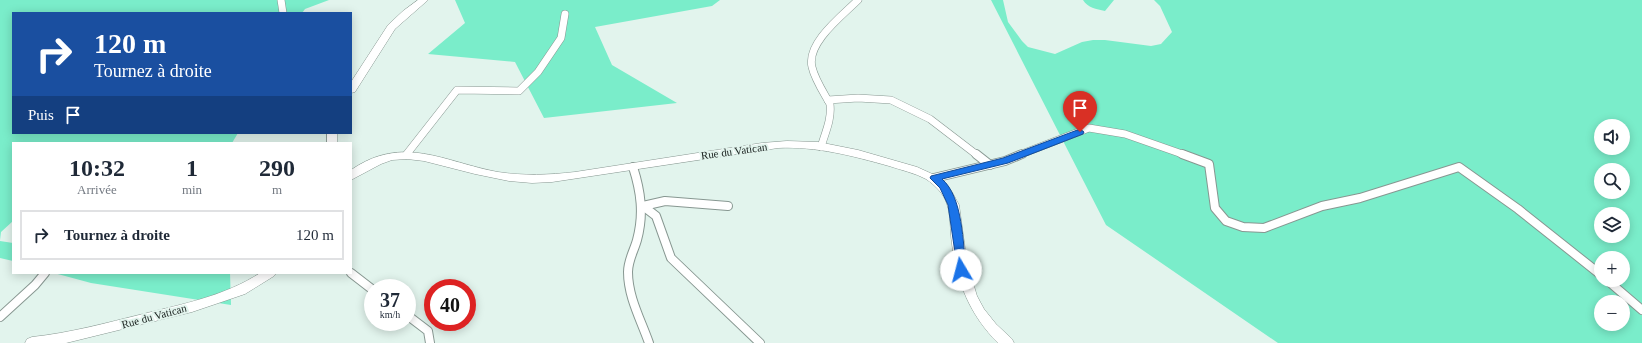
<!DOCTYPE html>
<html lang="fr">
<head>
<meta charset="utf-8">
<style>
  body { margin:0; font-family:Georgia,serif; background:#f6f6f7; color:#1f2937; height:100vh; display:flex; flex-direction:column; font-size:15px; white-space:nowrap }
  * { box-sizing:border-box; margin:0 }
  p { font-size:13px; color:#747a83 }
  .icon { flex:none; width:22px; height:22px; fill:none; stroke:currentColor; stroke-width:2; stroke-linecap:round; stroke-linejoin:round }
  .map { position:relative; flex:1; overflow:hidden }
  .details { position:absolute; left:12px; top:142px; width:340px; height:132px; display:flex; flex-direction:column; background:#fff; border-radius:0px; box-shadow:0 2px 10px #0003 }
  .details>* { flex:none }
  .banner { position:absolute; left:12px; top:12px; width:340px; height:122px; border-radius:0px; box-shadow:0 2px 10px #0003; background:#1a4fa0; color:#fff; overflow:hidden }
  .buttons { position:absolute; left:1594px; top:119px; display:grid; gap:8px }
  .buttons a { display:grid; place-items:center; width:36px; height:36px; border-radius:50%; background:#fff; box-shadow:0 2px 10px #0003; font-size:20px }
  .speed { position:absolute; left:364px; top:279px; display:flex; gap:8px; font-size:20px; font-weight:700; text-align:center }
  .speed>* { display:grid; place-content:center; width:52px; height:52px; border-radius:50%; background:#fff; box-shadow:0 2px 10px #0003; line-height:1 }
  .speed small { font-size:10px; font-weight:400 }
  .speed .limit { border:6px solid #d22; background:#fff; color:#111 }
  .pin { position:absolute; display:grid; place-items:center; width:34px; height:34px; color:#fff; margin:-41px -17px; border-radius:50% 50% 50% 0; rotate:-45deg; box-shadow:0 0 4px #0007 }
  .pin .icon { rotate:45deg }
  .me { position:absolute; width:44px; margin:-22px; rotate:352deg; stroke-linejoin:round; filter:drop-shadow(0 0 3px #0008) }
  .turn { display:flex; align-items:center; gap:14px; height:84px; padding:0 16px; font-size:18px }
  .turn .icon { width:52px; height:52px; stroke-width:2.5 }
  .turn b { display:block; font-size:28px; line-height:34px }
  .then { display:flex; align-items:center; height:38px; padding:0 16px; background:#0003; gap:8px; font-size:15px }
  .eta { display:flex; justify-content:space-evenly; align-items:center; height:68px; text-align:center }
  .eta b { font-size:24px; font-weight:700; line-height:28px }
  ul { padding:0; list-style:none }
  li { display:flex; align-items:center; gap:12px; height:50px; margin:0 8px 6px; padding:0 8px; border:2px solid #e0e1e3; border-radius:0px }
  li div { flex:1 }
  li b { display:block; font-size:15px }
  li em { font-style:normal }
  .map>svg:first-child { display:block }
</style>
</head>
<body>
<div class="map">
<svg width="1642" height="343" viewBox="0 0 1642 343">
  <rect width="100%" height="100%" fill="#e2f4ed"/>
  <g fill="#7aedca" fill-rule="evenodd">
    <path d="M0 0H329L305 9 302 13H13V133H238L232 143H13V221L1 232 0 240Z"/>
    <path d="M455 0H720L712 6 595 27 612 65 677 103 544 118 515 62 428 54 465 23Z"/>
    <path d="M991 0H1003L1008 22 1022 41 1028 47 1055 54 1082 42 1093 40H1105L1151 46 1161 44 1172 32 1160 6 1154 0H1642V343H1278L1106 225ZM1601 126H1623V148H1601ZM1601 170H1623V192H1601ZM1601 214H1623V236H1601ZM1601 258H1623V280H1601ZM1601 302H1623V324H1601Z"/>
    <path d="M1083 0H1114L1105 11C1096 9 1088 8 1083 0Z"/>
    <path d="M0 241 13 243V261L0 258Z"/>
    <path d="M54 273H230L231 305 91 283Z"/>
  </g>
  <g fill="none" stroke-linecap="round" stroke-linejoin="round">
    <g stroke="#879791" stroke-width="8">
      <g id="street-far1">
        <path d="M281 0 283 13"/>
        <path d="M828 100 858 98 891 100 930 119 977 155"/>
        <path d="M821 147C825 133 832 119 830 104 824 93 815 80 812 67 806 43 843 15 858 0"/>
        <path d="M406 155 457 90 519 91 538 72 561 38 565 14"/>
        <path d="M1019 155 1089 128 1125 134 1185 155"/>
      </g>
    </g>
    <g stroke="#879791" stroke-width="10">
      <g id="street">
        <path d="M976 154 990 165"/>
        <path d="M1182 154 1209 164 1215 208 1226 221 1243 227 1264 228 1322 206 1360 198 1459 167 1518 209 1601 275"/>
        <path d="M633 167C641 192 644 214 637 240 634 251 628 260 628 272 628 297 641 320 649 343"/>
        <path d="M934 178 1005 161 1022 154"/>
        <path d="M643 206 656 216 671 258 760 343"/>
        <path d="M643 206 665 201 728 206"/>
        <path d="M351 273 373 290"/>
        <path d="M1607 280 1642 310"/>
        <path d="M407 315 428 331 430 343"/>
        <path d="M0 317 35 285 45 273"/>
      </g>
    </g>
    <g stroke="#879791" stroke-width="1">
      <g id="secondary">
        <path d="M418 0H428L395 29 355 92 351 93V82L388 25 403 11Z"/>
        <rect x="327" y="133" width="10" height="10"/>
        <path d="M787 141 818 142 858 150 917 167 941 178 952 192 959 205 967 263 977 296 984 309 996 324 1012 339 1014 343H998C970 315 957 283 952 244 950 231 951 216 947 204 944 194 935 185 926 179 915 173 901 170 889 166 853 156 816 146 778 148L552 182 532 183 509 181 475 174 424 161 407 159 392 160 381 164 351 180V170C403 134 444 162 498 172 524 176 549 175 575 172L762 143Z"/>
        <path d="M260 273H276L274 276 245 294 192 312 66 343H25L27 339 32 337C70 333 106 323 143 314 183 304 225 296 260 273Z"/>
      </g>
    </g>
    <use href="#street-far1" stroke="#fff" stroke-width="7"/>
    <use href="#street" stroke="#fff" stroke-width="8"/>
    <use href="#secondary" fill="#fff" fill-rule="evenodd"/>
  </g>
  <path fill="#1a73e8" stroke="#114b97" d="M1080 129 1084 132 1083 134 1008 163 942 179C963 197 963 244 966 270L965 273H958L948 205 940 188 930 178 931 176 1003 158Z"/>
  <g text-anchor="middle" stroke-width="4" stroke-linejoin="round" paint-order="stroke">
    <g font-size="11" fill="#181f1d" stroke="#e2f4ed">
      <text transform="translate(734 151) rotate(-8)" y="4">Rue du Vatican</text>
      <text transform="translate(154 316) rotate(-15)" y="4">Rue du Vatican</text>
    </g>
  </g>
</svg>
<div class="buttons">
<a><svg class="icon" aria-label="sound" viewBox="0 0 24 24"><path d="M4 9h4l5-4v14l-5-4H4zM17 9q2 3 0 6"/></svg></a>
<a><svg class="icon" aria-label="search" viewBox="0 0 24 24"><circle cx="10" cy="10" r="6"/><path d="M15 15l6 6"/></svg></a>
<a><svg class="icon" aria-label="layers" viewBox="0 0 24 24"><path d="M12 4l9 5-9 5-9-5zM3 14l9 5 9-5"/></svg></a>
<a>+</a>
<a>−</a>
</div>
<div class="speed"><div>37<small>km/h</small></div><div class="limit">40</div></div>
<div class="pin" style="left:1080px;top:132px;background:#d93025"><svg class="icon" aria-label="arrive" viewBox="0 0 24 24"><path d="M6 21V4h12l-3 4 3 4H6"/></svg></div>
<svg class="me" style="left:961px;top:270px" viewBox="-20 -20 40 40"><circle r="19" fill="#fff"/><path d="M0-13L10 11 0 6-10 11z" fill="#1a73e8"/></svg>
<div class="banner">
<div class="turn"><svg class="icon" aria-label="right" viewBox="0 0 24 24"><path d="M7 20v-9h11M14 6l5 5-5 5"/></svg><div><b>120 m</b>Tournez à droite</div></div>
<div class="then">Puis<svg class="icon" aria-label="arrive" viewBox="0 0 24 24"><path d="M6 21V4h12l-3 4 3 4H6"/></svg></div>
</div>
<section class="details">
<div class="eta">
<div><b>10:32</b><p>Arrivée</p></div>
<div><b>1</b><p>min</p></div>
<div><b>290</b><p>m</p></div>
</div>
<ul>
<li><svg class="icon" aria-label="right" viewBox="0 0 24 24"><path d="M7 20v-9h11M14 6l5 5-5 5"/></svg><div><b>Tournez à droite</b></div><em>120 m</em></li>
</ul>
</section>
</div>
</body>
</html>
